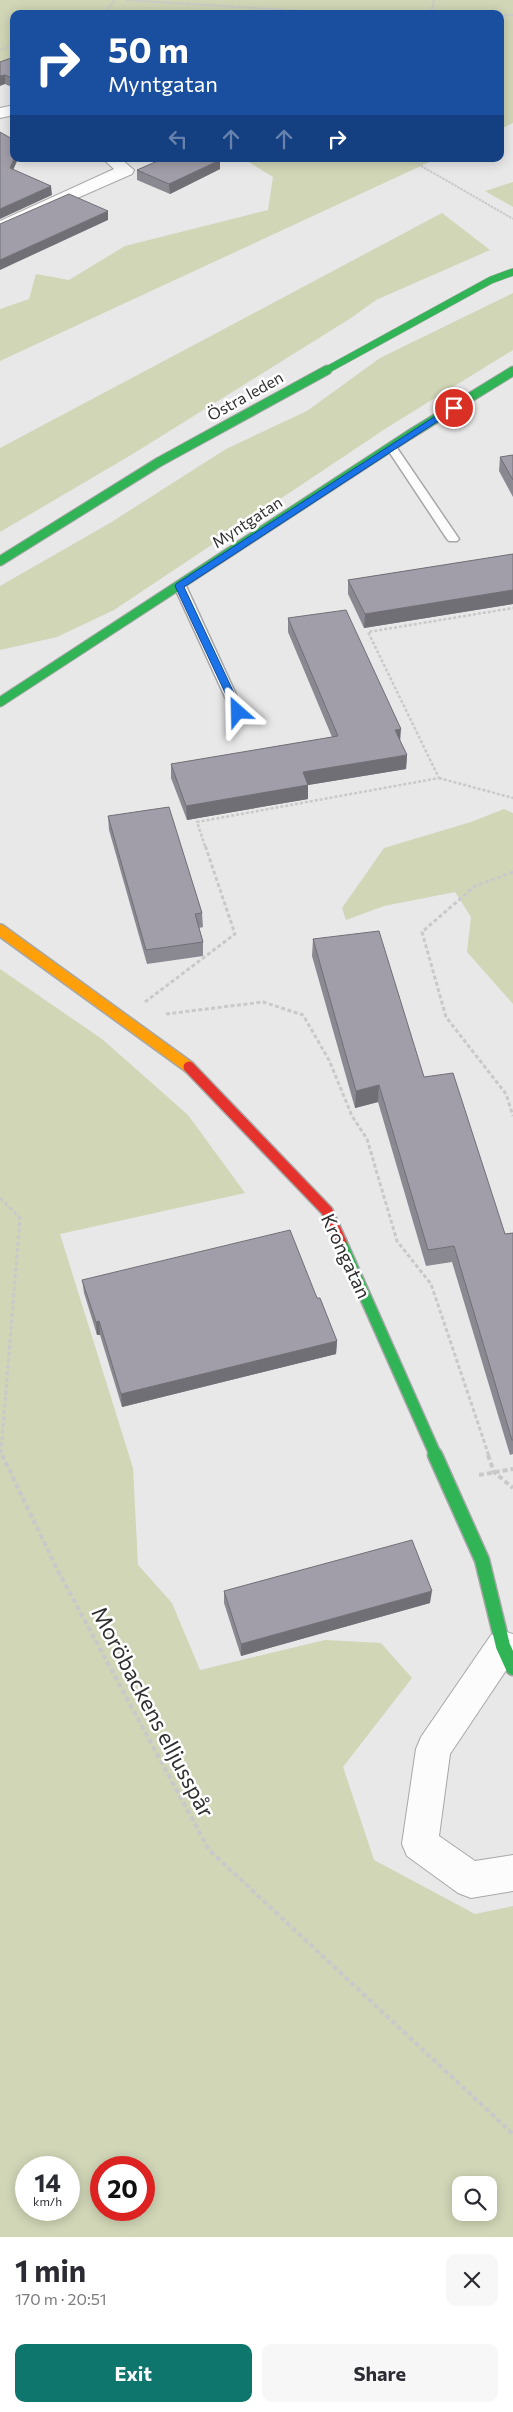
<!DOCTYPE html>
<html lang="en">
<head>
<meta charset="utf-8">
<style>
  body { margin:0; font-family:Commissioner,sans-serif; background:#f7f7f7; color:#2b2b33; height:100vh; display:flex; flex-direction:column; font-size:19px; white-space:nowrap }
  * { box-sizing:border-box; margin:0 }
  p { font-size:16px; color:#7c7c81 }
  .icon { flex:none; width:28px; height:28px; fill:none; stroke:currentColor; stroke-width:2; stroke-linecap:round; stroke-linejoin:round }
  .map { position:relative; height:2237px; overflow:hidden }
  .sheet { display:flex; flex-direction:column; background:#fff; flex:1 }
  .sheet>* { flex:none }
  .hud { position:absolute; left:10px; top:10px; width:494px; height:152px; border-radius:10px; box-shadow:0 2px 12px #0003; background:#1a4fa0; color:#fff; overflow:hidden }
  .tools { position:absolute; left:452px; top:2176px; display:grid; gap:10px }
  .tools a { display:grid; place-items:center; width:45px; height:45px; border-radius:10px; background:#fff; box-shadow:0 2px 12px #0003; font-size:25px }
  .speed { position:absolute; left:15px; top:2156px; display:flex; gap:10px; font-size:25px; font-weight:700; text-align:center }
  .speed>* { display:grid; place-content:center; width:65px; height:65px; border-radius:50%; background:#fff; box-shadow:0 2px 12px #0003; line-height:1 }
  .speed small { font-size:12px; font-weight:400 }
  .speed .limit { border:8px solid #d22; background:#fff; color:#111 }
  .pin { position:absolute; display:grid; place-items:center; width:42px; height:42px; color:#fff; margin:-21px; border:2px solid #fff; border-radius:50%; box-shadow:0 1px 5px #0007 }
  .me { position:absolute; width:55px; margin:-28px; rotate:335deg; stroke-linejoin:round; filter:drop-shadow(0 0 4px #0008) }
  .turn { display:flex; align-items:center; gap:18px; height:105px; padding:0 15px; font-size:22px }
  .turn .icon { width:65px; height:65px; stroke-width:2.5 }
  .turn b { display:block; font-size:35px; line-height:42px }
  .lanes { display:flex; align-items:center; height:48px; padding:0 15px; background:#0003; justify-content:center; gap:25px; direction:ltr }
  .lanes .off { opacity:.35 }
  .round { display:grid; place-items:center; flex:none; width:52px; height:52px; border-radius:10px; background:#f7f7f7 }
  .head { display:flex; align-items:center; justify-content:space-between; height:85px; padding:0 15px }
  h1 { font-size:30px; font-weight:700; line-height:38px }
  .action { display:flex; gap:10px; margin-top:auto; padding:10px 15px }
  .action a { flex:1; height:58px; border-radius:10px; background:#0f766e; color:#fff; font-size:20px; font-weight:700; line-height:58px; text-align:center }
  .action a+a { background:#f7f7f7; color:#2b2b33 }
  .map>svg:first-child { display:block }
</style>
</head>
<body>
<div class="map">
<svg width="513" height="2237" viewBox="0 0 513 2237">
  <rect width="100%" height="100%" fill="#e8e8e9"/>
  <g fill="#d0d6b6" fill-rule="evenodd">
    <path d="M0 0H513V123L500 129V14H14V64L0 65Z"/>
    <path d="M244 159H436L0 361V309L29 299 36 274 69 280 125 246 268 210 273 177Z"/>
    <path d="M513 182V207L485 191Z"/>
    <path d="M442 213 490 250 376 300 351 318 131 455 0 532V448Z"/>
    <path d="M513 293V350L388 427 114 610 57 637 0 650V586L110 523 226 449 307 411 380 358Z"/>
    <path d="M504 809 513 813V1004L467 952 471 917 455 892 384 906 346 920 342 908 384 848 471 822Z"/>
    <path d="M0 969 102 1039 188 1115 245 1193 60 1234 133 1468 138 1565 172 1603 200 1670 325 1640 381 1643 412 1678 343 1767 374 1860 475 1914 513 1906V2237H0ZM26 2168H69V2210H26ZM101 2168H144V2210H101ZM461 2185H489V2212H461Z"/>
  </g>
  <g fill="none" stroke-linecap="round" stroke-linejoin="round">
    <g stroke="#a7a7a7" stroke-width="3">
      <g id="lane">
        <path d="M391 444 395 445 459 539 457 541H449L447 539 386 447Z"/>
        <path d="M180 582 186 586 244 712 242 715 238 716 232 712 174 586Z"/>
      </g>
    </g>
    <g stroke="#a7a7a7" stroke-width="2">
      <g id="street">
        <path d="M14 105V115L0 118V108Z"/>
        <path d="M103 159H121L134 170 132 174 0 232V221L114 169Z"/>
        <path d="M503 1631 513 1634V1660L450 1754 439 1836 475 1861 513 1855V1891L471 1898 458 1893 407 1856 402 1844 416 1749 421 1737 491 1635Z"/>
      </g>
    </g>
    <g stroke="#a7a7a7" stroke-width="8">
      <path id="fast-far3" d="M325 371 491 280 513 272"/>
    </g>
    <g stroke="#a7a7a7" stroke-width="11">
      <g id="fast-far2">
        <path d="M0 561 159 462 327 370"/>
        <path d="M0 702 409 435 513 371"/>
      </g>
    </g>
    <g stroke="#a7a7a7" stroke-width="14">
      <path id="fast-far1" d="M341 1242 436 1456"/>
    </g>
    <g stroke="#a7a7a7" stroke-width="17">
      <path id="fast" d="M435 1455 482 1560 503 1646 513 1668"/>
    </g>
    <g stroke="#a7a7a7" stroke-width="14">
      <path id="slow" d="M0 930 189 1067"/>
    </g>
    <g stroke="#a7a7a7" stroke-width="14">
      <path id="jam" d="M189 1067 327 1211 341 1242"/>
    </g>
    <g stroke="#c9c9ca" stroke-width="2" stroke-dasharray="2.5 1" stroke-linecap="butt">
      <path d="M126 0 352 14"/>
      <path d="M104 14 115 0"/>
      <path d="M427 14 432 8 434 0"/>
      <path d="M500 15H513"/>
      <path d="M0 50 14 46"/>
      <path d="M409 159 513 219"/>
    </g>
    <g stroke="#c9c9ca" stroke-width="2.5" stroke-dasharray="3 2" stroke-linecap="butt">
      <path d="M439 778 513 798"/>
      <path d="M205 846 197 822 439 778 368 632 513 608"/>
    </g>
    <g stroke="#c9c9ca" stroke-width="3" stroke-dasharray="4 2.5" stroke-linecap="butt">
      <path d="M513 872 475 886 422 932 446 1017 506 1094 513 1116"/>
      <path d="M145 1002 235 934 205 845"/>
      <path d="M166 1014 263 1002 303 1015 329 1060 352 1116 367 1139 397 1241 431 1284 489 1456"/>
      <path d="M0 1198 20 1218 1 1452 3 1456"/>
    </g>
    <g stroke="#c9c9ca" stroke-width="4" stroke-dasharray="5 3" stroke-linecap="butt">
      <path d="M2 1455 58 1571 209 1850 513 2134"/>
      <path d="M488 1455 494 1472 513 1488"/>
      <path d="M479 1475 513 1469"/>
    </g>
    <use href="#lane" fill="#fcfcfc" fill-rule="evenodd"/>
    <use href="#street" fill="#fcfcfc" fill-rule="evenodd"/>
    <use href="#fast-far3" stroke="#30b455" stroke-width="7"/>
    <use href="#fast-far2" stroke="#30b455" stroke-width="9"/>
    <use href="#fast-far1" stroke="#30b455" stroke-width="11"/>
    <use href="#fast" stroke="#30b455" stroke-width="14"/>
    <use href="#slow" stroke="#ff9f0a" stroke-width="11"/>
    <use href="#jam" stroke="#e5322d" stroke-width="11"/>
  </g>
  <g fill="#8a8891">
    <path d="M14 57V88L5 84 0 62Z"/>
    <path d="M220 169 170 194 137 180V170Z"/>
    <path d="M513 455V497L499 471 500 457Z"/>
    <path d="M513 554V604L364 628 348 594V580Z"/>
    <path d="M288 618 400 741 407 755 406 769 308 785V799L187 820 171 778V764L332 737 288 632Z"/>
    <path d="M108 816 202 913 203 927 199 928 203 942V956L147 964 109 830Z"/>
    <path d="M313 939 424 1077 505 1234 513 1233V1454L510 1455 452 1262 426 1266 378 1102 355 1108 312 956Z"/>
    <path d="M82 1280 317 1298 337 1341 336 1354 122 1407 100 1335H97L84 1293Z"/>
    <path d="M224 1591 430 1603 241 1656 224 1603Z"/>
  </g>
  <g fill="#716f76">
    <path d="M5 75V84L0 86V76Z"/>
    <path d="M14 159H18L10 177V168Z"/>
    <path d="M220 160V169L170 194 169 184Z"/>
    <path d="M51 186 52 195 0 219V209Z"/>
    <path d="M108 211V220L0 270V260Z"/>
    <path d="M513 590V604L364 628 365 614Z"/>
    <path d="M401 729 400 743 395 730Z"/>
    <path d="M407 755 406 769 308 785V799L187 820 186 806 303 772Z"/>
    <path d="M379 1085 378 1102 355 1108 356 1091Z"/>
    <path d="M99 1321 100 1335H97L96 1322Z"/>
    <path d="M337 1341 336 1354 122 1407 121 1394Z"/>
    <path d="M432 1591 430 1603 241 1656V1644Z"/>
  </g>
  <g fill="#a19ea9" stroke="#716f76">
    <path d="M14 57V79L5 75 0 76V62Z"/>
    <path d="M0 132 14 140V158L10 168 51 186 0 209Z"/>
    <path d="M162 159H218L220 160 169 184 137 170Z"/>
    <path d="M69 194 108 211 0 260V224Z"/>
    <path d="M513 455V480L500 457Z"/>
    <path d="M513 554V590L365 614 348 580Z"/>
    <path d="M346 610 401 729 395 730 407 755 303 772 308 785 186 806 171 764 338 736 288 618Z"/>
    <path d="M169 807 202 913 195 914 203 942 146 950 108 816Z"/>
    <path d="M379 931 424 1077 453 1073 505 1234 513 1233V1440H512L454 1246 428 1250 379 1085 356 1091 313 939Z"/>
    <path d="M290 1230 317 1298H320L337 1341 121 1394 99 1321 96 1322 82 1280Z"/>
    <path d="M412 1540 432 1591 241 1644 224 1591Z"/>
  </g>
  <path fill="#1a73e8" stroke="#114b97" d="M451 406 458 408 184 587 243 712 235 714 175 586 176 584Z"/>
  <g text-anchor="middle" stroke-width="5" stroke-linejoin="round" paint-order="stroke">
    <g font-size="16" fill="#303031" stroke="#fff">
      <text transform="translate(245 396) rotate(-29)" y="6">Östra leden</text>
      <text transform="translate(247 522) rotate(-33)" y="6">Myntgatan</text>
    </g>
    <g font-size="19" fill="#303031" stroke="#fff">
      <text transform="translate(346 1256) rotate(65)" y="7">Krongatan</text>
    </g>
    <g font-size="22" fill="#303031" stroke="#fff">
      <text transform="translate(153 1712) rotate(62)" y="8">Moröbackens elljusspår</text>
    </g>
  </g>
</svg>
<div class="tools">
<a><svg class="icon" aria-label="search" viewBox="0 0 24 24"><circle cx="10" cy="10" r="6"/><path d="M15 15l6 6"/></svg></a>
</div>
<div class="speed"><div>14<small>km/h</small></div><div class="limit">20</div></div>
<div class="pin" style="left:454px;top:408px;background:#d93025"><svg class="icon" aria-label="arrive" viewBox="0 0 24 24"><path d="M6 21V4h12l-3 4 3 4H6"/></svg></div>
<svg class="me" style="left:238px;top:712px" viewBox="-20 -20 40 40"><path d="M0-17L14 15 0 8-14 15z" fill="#1a73e8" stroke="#fff" stroke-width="4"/></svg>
<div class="hud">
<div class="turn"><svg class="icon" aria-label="right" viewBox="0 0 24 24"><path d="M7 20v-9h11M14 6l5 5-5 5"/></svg><div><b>50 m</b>Myntgatan</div></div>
<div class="lanes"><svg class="icon off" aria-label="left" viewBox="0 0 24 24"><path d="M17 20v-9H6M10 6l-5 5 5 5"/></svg><svg class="icon off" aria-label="ahead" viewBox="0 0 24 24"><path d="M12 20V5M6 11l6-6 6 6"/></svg><svg class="icon off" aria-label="ahead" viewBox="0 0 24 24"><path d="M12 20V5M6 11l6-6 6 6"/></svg><svg class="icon" aria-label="right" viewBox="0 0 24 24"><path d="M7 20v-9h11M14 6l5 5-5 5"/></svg></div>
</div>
</div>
<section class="sheet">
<div class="head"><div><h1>1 min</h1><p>170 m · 20:51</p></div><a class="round"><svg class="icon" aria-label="close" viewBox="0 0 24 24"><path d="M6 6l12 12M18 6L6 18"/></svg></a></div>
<div class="action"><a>Exit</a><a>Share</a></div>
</section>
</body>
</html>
